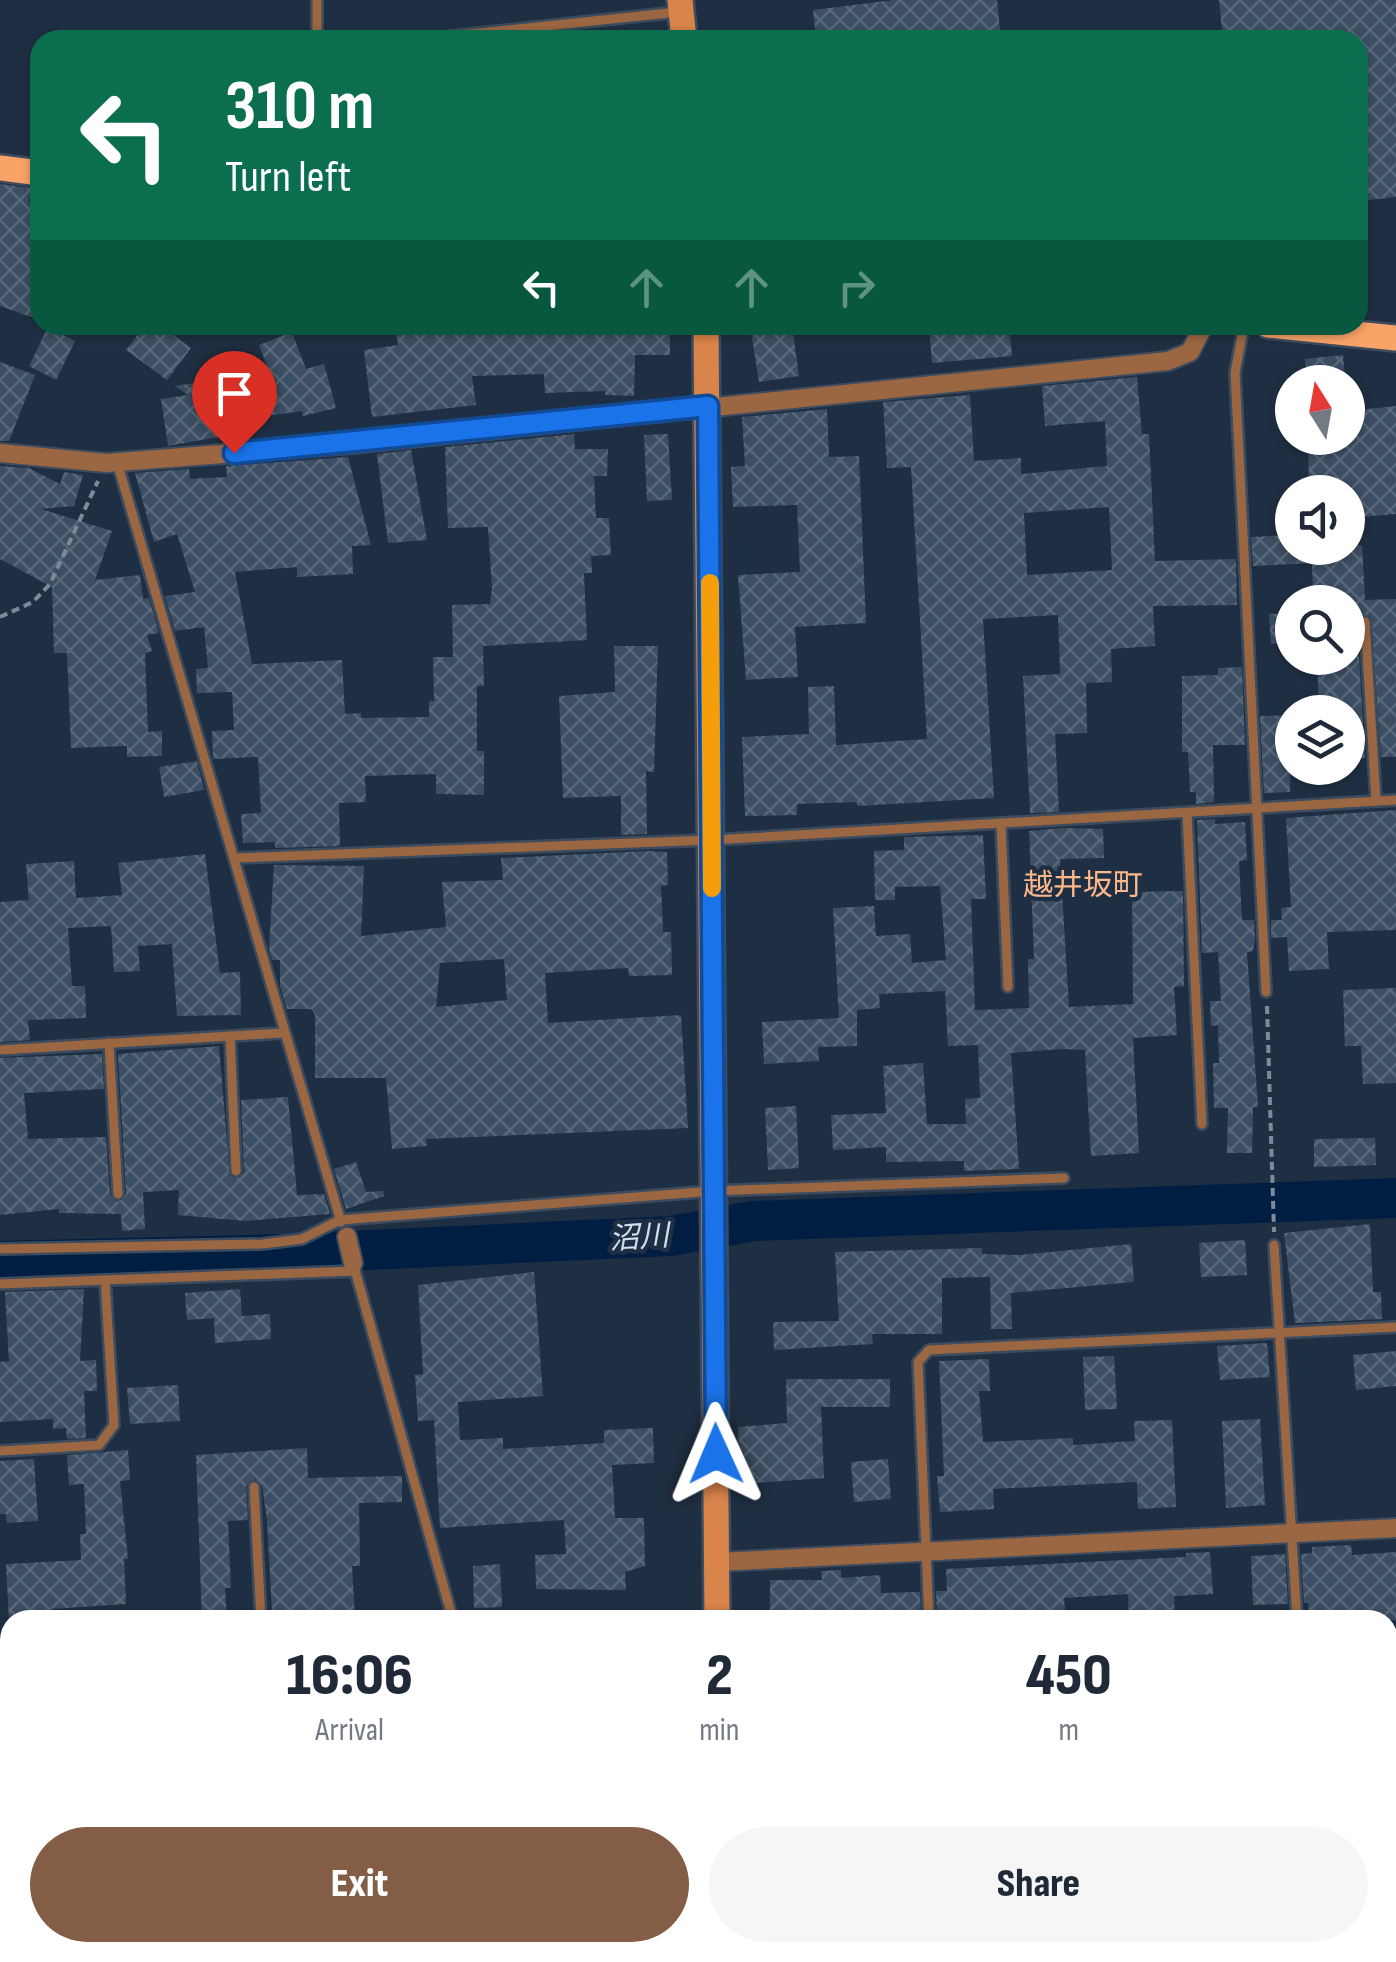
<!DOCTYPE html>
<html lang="en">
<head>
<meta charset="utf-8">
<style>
  body { margin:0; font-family:"Sofia Sans Condensed","Noto Sans JP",sans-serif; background:#f6f6f7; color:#1f2937; height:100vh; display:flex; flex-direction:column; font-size:38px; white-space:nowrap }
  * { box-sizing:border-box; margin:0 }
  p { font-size:32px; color:#747a83 }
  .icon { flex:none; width:55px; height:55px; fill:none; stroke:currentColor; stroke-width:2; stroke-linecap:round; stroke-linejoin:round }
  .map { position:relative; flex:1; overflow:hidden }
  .panel { position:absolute; left:0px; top:1610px; width:1398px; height:352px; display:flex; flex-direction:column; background:#fff; border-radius:30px 30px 0 0; box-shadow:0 2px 8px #0004 }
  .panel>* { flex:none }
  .top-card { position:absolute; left:30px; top:30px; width:1338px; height:305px; border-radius:30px; box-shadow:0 2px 8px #0004; background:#0b6e4f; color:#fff; overflow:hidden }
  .needle { width:65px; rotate:349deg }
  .buttons { position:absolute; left:1275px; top:365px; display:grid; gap:20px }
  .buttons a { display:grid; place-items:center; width:90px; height:90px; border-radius:50%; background:#fff; box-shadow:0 2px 8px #0004; font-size:50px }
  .pin { position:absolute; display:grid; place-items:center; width:85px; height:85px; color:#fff; margin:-102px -42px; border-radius:50% 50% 50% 0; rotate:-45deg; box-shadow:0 0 10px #0007 }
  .pin .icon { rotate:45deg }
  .me { position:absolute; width:110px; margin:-55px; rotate:359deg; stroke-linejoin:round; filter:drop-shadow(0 0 8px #0008) }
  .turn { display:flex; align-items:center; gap:35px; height:210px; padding:0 30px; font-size:45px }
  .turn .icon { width:130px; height:130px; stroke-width:2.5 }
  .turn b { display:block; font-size:70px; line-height:85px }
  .lanes { display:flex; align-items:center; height:95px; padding:0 30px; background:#0003; justify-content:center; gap:50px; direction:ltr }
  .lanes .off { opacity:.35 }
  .eta { display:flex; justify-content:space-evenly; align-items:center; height:170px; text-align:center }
  .eta b { font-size:60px; font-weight:800; line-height:70px }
  .cta { display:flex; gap:20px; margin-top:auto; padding:20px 30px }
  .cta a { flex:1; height:115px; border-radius:60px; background:#835d45; color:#fff; font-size:40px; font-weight:800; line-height:115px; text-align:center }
  .cta a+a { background:#f6f6f7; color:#1f2937 }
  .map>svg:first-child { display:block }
</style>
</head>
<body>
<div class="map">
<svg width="1396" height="1962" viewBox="0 0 1396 1962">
  <defs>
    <pattern id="building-cross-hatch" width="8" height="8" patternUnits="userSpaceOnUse" patternTransform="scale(2.5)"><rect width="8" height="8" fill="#3c4e63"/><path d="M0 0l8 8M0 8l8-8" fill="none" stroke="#58687a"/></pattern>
  </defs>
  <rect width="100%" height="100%" fill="#1f2f43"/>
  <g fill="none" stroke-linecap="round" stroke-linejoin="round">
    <path stroke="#001e42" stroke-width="40" d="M0 1261 285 1254 671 1236 753 1221 1396 1198"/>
  </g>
  <g fill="url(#building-cross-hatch)" fill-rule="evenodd">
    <path d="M894 0H997L1001 40H816L813 10Z"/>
    <path d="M1219 0H1396V197L1358 201V40H1223Z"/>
    <path d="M0 184 31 188 29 202 40 205V301L34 318 0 306Z"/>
    <path d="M145 325H160L191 348 167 380 126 350Z"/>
    <path d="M432 325H466L467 330 614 325V330L670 331V355H635L634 396 605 395V391L545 393 544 374 472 376 476 405 372 417 364 350 398 345 396 329Z"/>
    <path d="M750 325H792L799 376 759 382Z"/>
    <path d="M929 325H1009L1012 356 932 363Z"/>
    <path d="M48 327 75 341 56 380 29 366Z"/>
    <path d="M292 332 306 369 324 364 336 408 303 416 302 411 246 419 248 439 224 441V436L168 446 161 399 188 395 175 386 214 380 215 389 274 385 259 345Z"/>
    <path d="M1343 355 1345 378 1308 382 1305 359Z"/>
    <path d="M0 362 35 375 9 441H0Z"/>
    <path d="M1137 377 1142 434H1149L1155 561 1236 559 1237 605 1153 606 1155 646 1111 649 1112 682 1086 683 1087 733 1055 734 1059 812 1030 813 1023 676 1060 674 1058 615 983 619 994 798 857 806V802L797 804V815L745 816 742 737 809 734 808 687 834 686 836 745 927 739 911 467 887 468 883 402 970 395 974 461 1021 458V474L1107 466 1105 421 1045 426 1042 386ZM1109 507 1112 570 1027 575 1024 513Z"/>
    <path d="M1396 406V514L1348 518V492H1309L1308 438H1348V411Z"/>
    <path d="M827 409 829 457 859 456 866 623 795 627 798 677 746 680 738 575 800 572 797 505 733 507 731 467 745 466 742 417Z"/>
    <path d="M574 434 575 449H608L607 476H594L596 518H609L611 555 591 556 592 573H584L587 640 483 646 484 686H477V751H484V795L436 794V774L365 776 366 802 339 803 340 846 275 848V842L243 843 241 814 261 813 258 757 213 759 212 731 234 730 232 692 197 693 196 669 208 668 204 627 175 631 165 596 195 592 177 534 154 542 135 473 189 469 190 479 227 477 226 466 348 457 371 545 352 546 353 574 297 577V567L235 572 252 664 342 660 345 714 361 713V718L429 717V701H434L433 657H453L452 605 490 604 492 588 488 527 448 528 445 447Z"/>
    <path d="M668 434 672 500 647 501 644 435Z"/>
    <path d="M411 450 427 540 388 543 377 454Z"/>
    <path d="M0 466 29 468 60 484 64 472 83 475 74 506 41 509 112 531 95 580 140 575 143 599 149 598 159 633 147 635 152 651 145 653 148 732 162 731V756L127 757V746L71 748 67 653H54L52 587 0 559Z"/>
    <path d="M1292 535V548L1362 545 1365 600 1396 599V757H1381L1371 617 1361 615 1357 622 1365 758H1348V705L1319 706 1317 658H1348V593L1313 595 1312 563 1253 566 1251 537Z"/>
    <path d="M1292 613V642L1271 644 1269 614Z"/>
    <path d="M614 646H658L654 772 646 771 647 834 621 835V796L563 798 559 696 615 692Z"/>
    <path d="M1242 667 1245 745H1213L1214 802 1196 804V792H1190L1188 752H1182V676L1218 675V668Z"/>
    <path d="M1292 715 1290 792 1264 793 1260 716Z"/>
    <path d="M197 761 204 790 164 797 159 767Z"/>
    <path d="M1396 810V930L1327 932 1329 969 1289 971 1287 937 1271 938V920H1282L1281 908 1291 907 1286 818Z"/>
    <path d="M1215 819V824L1245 822 1247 860 1239 861 1242 920H1254L1255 938 1253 951 1247 952 1258 1107H1253L1252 1153H1227L1228 1108H1214L1213 1063H1219L1218 1025 1211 1026 1210 1001H1221L1218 952 1202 953 1197 820Z"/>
    <path d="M1060 828 1103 829 1104 858 1060 859 1069 1007 1133 1004 1132 892 1183 891 1184 986 1174 987 1177 1035 1133 1038 1139 1153 1091 1156 1085 1050 1063 1049 1011 1053 1019 1169 964 1171V1161L886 1162V1147L833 1150 831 1115 886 1113 883 1066 923 1063 927 1124H966L965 1099 980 1098 978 1045 948 1046 945 991 879 994 880 1008 857 1010V1046L818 1047 819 1061 764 1064 762 1022 839 1018 833 908 874 906 876 936 910 934 912 963 946 960 940 886 895 887V900H875L874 851 904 850V837L983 835 986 899H971L975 1010 1029 1008 1028 959H1034L1029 831Z"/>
    <path d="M647 851 667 852 668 885 661 886 663 932H671L672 975 629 976 628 968 545 973 548 1023 681 1015 688 1128 426 1139 427 1146 392 1149 386 1078H315V1015L311 1009H287L280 986V960H272L269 948 274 865 364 866 361 936 446 927 442 882 503 880 501 858ZM504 959 507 1000 436 1007 440 963Z"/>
    <path d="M205 854 220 973 240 972 241 1015 177 1016 172 944 138 946 140 971 114 972 111 926 68 928 72 986H85L86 1018 28 1020 30 1040 0 1042V902L29 900 26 864 74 861 76 898 122 895 118 863Z"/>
    <path d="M1396 988V1083L1363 1084 1361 1046H1345L1343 990Z"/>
    <path d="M219 1046 230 1176 239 1178 244 1172 241 1100 288 1097 297 1195 324 1194 330 1214 245 1221 178 1215 179 1190 143 1192 145 1229 122 1231 121 1214 59 1213V1209L0 1215V1058L102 1054 104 1089 24 1093 28 1139 106 1137 110 1194 118 1202 126 1194 118 1054Z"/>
    <path d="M796 1106 799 1168 768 1170 765 1108Z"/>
    <path d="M1375 1138 1376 1165 1314 1167V1139Z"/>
    <path d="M356 1162 366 1192 383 1191 384 1196 346 1209 334 1169Z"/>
    <path d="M1370 1224 1373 1292H1381L1382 1319 1295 1323 1284 1233Z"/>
    <path d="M1245 1240 1247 1275 1201 1277 1199 1243Z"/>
    <path d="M1131 1244 1134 1282 1011 1293 1012 1329H991L990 1277 942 1278V1334H872L873 1344 774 1350 773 1322 839 1321 835 1252 982 1248V1254L1020 1255Z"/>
    <path d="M534 1272 543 1396 458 1402 460 1440 503 1438V1449L604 1443V1430L653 1428 654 1463 612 1465 615 1518H644L645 1566 625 1572 626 1590 536 1589 535 1555 566 1554 564 1520 440 1528 434 1420 418 1421 415 1375 423 1374 418 1285Z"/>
    <path d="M84 1289 80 1361 96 1360 97 1391H84L86 1438 67 1439 66 1428 53 1429V1419L0 1422V1362L9 1361 5 1292Z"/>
    <path d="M240 1289 242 1316 270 1314 271 1339 215 1343 214 1318 187 1320 185 1293Z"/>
    <path d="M1267 1343 1270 1377 1220 1380 1217 1346Z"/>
    <path d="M1396 1351V1386L1356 1390 1353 1355Z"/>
    <path d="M1114 1356 1117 1409 1085 1410 1083 1357Z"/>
    <path d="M989 1359 990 1391H979L983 1442 1073 1438V1445L1135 1441 1134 1421 1172 1420 1176 1507 1138 1509 1137 1482 993 1489 994 1509 940 1512 937 1476H944L939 1361Z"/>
    <path d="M786 1379H890V1407H821L824 1478 740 1484 738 1427 787 1423Z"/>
    <path d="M178 1385 180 1421 130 1424 127 1388Z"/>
    <path d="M1260 1419 1265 1505 1226 1508 1222 1421Z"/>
    <path d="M307 1448 308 1478 402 1476V1502L359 1503 360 1566H352L355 1619 324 1620V1610L272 1612 267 1520 262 1486 255 1479 246 1486 248 1520 228 1521 231 1588H225L227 1620H202L196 1455Z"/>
    <path d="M128 1450 130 1480 120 1481 128 1559H124L126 1604 51 1609 52 1620H9L6 1564 81 1560 80 1534H86L84 1484 69 1485 67 1455Z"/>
    <path d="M34 1459 38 1521 7 1523 6 1514H0V1461Z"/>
    <path d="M888 1459 891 1499 854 1502 851 1462Z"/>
    <path d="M1351 1545 1352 1555 1396 1552V1620H1310L1308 1603H1304L1301 1554 1312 1553V1547Z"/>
    <path d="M1210 1552 1213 1594 1174 1596 1175 1620H1129L1128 1594 1064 1598 1065 1611 937 1616 936 1591H947L946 1569 1186 1557V1553Z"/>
    <path d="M1285 1554 1288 1604 1253 1605 1251 1556Z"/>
    <path d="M500 1564 502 1607 474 1608 473 1566Z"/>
    <path d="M841 1570V1578L880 1575 881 1593 920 1592 921 1616 917 1620H896V1614L770 1620V1580H822L821 1571Z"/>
  </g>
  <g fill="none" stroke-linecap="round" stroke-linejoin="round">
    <g stroke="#3c4b5d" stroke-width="14">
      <g id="lane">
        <path d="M317 40V0"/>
        <path d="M413 40 678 12"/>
        <path d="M1244 325 1235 373 1266 992"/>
        <path d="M117 462 341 1222"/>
        <path d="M1365 622 1376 801"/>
        <path d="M1187 814 1202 1124"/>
        <path d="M1001 824 1008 987"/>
        <path d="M236 858 711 840 1396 800"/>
        <path d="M230 1036 236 1171"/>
        <path d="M109 1043 118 1194"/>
        <path d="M0 1050 282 1033"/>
        <path d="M1274 1245 1297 1620"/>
        <path d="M0 1249 262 1244 302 1239 340 1220 713 1191 1064 1178"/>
        <path d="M353 1263 453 1620"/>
        <path d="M105 1280 355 1271"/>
        <path d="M0 1284 105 1280 114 1425 99 1445 0 1451"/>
        <path d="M254 1487 261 1620"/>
        <path d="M671 1620 713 1618"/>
        <path d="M929 1620 918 1362 929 1350 1396 1327"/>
        <path d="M0 1652H10"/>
        <path d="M1388 1697H1396"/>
        <path d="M279 1952 280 1962"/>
        <path d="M547 1952 550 1962"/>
        <path d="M1316 1952V1962"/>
      </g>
    </g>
    <g stroke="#3c4b5d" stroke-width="22">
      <g id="street">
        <path d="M0 453 106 463 351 444 1168 361 1190 352 1204 325"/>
        <path d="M347 1237 353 1263"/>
        <path d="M717 1562 1396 1528"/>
      </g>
    </g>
    <g stroke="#3c4b5d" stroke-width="30">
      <g id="secondary">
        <path d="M680 0 684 40"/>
        <path d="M706 325 717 1620"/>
        <path d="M722 1952V1962"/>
      </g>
    </g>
    <g stroke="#3c4b5d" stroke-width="30">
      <g id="primary">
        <path d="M0 168 40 173"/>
        <path d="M1268 325 1396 338"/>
      </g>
    </g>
    <g stroke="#7d8a99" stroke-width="4" stroke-dasharray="8 5" stroke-linecap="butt">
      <path d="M0 617 33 602 50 584 98 481"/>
      <path d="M1267 1006 1274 1232"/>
    </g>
    <use href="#lane" stroke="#9b6743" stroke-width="9"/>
    <use href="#street" stroke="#9b6743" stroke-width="18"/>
    <use href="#secondary" stroke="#d9844a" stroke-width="25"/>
    <use href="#primary" stroke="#faa368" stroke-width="25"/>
  </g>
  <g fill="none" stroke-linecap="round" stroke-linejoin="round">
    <g stroke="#114b97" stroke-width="25">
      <path id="route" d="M234 453 708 406 716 1454"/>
    </g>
    <use href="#route" stroke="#1a73e8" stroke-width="18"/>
    <path stroke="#f59e0b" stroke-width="18" d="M710 583 712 888"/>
  </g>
  <g text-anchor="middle" stroke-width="9" stroke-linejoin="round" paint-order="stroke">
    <g font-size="30" fill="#fcb78a" stroke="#1f2f43">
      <text x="1083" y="895">越井坂町</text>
    </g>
    <g font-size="30" font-style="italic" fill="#d0e0f3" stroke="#1f2f43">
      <text transform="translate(639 1237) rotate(-4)" y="10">沼川</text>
    </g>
  </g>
</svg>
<div class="buttons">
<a><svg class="needle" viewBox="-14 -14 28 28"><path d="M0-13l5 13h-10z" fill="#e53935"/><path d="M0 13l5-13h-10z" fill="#747a83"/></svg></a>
<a><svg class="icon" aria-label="sound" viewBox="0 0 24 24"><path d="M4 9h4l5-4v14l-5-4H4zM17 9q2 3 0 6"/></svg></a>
<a><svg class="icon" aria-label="search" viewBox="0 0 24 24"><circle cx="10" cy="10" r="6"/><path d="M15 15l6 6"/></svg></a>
<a><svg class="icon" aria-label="layers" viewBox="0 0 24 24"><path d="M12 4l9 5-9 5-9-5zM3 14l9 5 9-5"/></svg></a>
</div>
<div class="pin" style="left:234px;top:453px;background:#d93025"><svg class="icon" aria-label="arrive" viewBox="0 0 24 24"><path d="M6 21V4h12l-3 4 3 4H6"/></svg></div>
<svg class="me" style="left:716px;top:1454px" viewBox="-20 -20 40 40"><path d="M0-17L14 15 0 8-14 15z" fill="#1a73e8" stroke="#fff" stroke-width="4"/></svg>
<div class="top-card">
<div class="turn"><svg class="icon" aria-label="left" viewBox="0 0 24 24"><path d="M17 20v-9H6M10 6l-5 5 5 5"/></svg><div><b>310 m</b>Turn left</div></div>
<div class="lanes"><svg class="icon" aria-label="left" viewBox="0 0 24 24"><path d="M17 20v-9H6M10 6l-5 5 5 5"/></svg><svg class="icon off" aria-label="ahead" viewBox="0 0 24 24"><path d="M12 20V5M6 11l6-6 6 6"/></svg><svg class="icon off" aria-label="ahead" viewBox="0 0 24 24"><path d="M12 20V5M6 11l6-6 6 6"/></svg><svg class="icon off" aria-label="right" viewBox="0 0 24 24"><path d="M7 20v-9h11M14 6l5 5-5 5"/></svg></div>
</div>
<section class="panel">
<div class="eta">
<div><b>16:06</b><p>Arrival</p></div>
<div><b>2</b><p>min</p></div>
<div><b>450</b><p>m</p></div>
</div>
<div class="cta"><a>Exit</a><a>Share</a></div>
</section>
</div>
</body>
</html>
